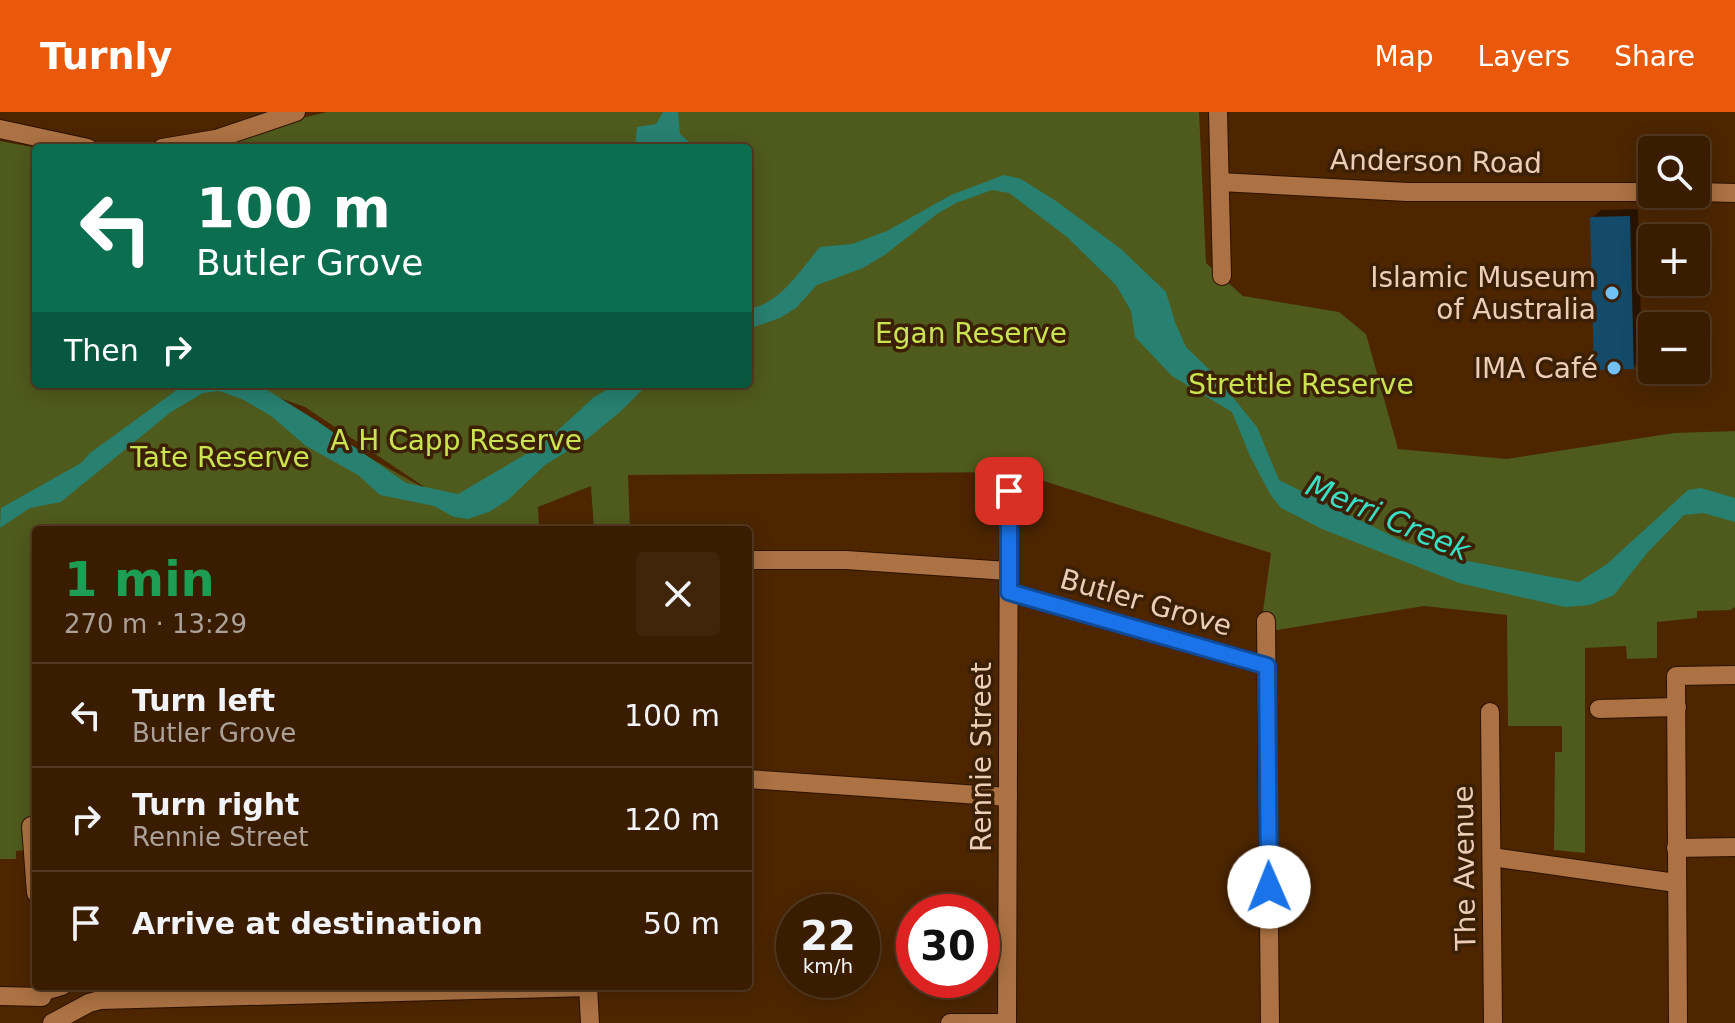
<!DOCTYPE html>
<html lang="en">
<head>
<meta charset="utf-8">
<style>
  body { margin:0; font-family:"DejaVu Sans",sans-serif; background:#41250a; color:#f1f3f6; height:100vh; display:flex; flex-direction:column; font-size:30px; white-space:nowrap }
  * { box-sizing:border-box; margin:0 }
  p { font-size:26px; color:#aba199 }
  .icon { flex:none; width:44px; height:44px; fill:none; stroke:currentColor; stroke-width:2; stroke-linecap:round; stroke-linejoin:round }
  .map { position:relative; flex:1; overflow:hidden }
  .sheet { position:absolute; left:32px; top:414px; width:720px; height:464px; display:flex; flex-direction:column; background:#3a1c00; border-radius:8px; box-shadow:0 4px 20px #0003,0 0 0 2px #543a22 }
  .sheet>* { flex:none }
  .banner { position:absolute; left:32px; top:32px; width:720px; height:244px; border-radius:8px; box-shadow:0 4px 20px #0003,0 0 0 2px #543a22; background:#0b6e4f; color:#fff; overflow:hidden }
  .tools { position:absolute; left:1638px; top:24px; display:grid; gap:16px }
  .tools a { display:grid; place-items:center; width:72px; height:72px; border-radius:8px; background:#3a1c00; box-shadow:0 4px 20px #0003,0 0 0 2px #543a22; font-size:40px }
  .speed { position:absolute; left:776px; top:782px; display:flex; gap:16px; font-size:40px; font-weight:700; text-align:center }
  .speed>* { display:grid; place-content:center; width:104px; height:104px; border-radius:50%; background:#3a1c00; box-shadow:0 4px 20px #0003,0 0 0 2px #543a22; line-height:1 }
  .speed small { font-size:20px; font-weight:400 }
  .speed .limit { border:12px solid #d22; background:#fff; color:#111 }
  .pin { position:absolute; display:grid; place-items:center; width:68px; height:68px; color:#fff; margin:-34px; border-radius:16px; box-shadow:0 4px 12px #0006 }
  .me { position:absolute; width:88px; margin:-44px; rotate:359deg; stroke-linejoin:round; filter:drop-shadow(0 0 6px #0008) }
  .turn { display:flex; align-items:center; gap:28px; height:168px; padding:0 32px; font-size:36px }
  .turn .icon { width:104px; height:104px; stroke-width:2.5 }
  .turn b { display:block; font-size:56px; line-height:68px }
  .then { display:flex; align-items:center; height:76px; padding:0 32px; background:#0003; gap:16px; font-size:30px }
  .round { display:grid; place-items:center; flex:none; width:84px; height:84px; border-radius:8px; background:#41250a }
  .overview { display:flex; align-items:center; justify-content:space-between; height:136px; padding:0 32px }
  h1 { font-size:48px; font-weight:800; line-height:60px; color:#1e9e55 }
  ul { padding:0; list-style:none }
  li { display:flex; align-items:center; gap:24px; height:104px; padding:0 32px; border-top:2px solid #543a22 }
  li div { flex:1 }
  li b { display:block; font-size:30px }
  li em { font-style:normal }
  header { display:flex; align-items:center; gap:48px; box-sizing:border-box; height:112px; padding:0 40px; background:#ea580c; color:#fff }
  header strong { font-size:38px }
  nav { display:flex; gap:44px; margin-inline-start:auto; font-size:28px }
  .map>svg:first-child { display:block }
</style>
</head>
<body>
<header>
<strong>Turnly</strong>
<nav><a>Map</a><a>Layers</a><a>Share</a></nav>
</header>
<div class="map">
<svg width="1735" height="911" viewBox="0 0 1735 911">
  <rect width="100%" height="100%" fill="#4d2600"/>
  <path fill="#4f5a1d" d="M327 0H1199L1206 151 1243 184 1339 200 1366 222 1398 337 1507 347 1674 321 1735 319V495L1731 498 1697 499V506L1657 510V546L1627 547 1626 534 1585 536V741L1554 738 1555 640H1562V614H1508L1507 503 1424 494 1277 518 1263 499 1271 441 1015 360 628 363 630 418H594L591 374 538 395 539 418H36V737L16 739V747H0V29L37 36 36 272H238L438 384 305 295 240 272H748V36H177Z"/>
  <g fill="#288070">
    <path d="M663 0H678L680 22 696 36H635L637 15 656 12Z"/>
    <path d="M1004 63 1021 67 1056 89 1121 137 1166 180 1175 210 1186 235 1213 261 1257 315 1279 368 1402 429 1462 448 1579 470 1607 452 1688 378 1701 376 1735 386V410L1703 401 1684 403 1647 441 1614 483 1590 493 1565 495 1459 471 1322 417 1281 396 1270 382 1250 344 1232 300 1172 264 1135 225 1131 199 1116 173 1067 125 1009 81 992 78 956 91 937 102 886 142 863 156 817 173 796 196 780 206 748 217V196C778 195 802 156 820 135L852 132 887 119 951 83Z"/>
    <path d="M185 272 259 273 317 309 406 371 458 382 543 332 594 285 617 272H648L620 300 587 327 545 353 508 388 489 400 468 407 454 405 434 394 380 383 358 363 306 334 271 304 242 287 219 279 203 281 171 300 61 390 30 396 0 416 1 396 81 351 90 341Z"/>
  </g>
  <path fill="#0007" d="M1638 97 1642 246 1633 255 1592 106 1601 98Z"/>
  <path fill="#144b6b" d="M1630 104 1634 257 1594 258 1590 105Z"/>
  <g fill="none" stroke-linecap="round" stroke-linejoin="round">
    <g stroke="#2c1100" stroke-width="20">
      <g id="street">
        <path d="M1218 0 1222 164"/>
        <path d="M0 17 88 36"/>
        <path d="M162 36 216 27 296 0"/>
        <path d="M1220 70 1407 80H1652"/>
        <path d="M1696 80 1735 81"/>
        <path d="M748 448H846L1008 459"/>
        <path d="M1009 480 1267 554"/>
        <path d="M1266 509 1270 911"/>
        <path d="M1599 597 1677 595"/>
        <path d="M1490 600 1493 911"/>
        <path d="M748 667 1008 685"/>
        <path d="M31 714 36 781"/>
        <path d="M1676 736 1735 735"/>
        <path d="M1492 745 1676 771"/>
        <path d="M588 874 590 911"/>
        <path d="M42 880 62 874"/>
        <path d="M0 884 42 885"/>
        <path d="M52 911 89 891 100 888 588 875"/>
        <path d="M950 911H1007"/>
        <path d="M1007 911 1009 379"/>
        <path d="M1678 911 1676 564 1735 563"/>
      </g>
    </g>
    <use href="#street" stroke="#ac7243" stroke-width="18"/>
  </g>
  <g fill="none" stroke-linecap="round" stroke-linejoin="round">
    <g stroke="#114b97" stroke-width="20">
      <path id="route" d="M1009 379V480L1267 554 1269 775"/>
    </g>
    <use href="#route" stroke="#1a73e8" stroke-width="14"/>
  </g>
  <g fill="#72c1f5" stroke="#3c2006" stroke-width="3">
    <circle cx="1612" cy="181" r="8"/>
    <circle cx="1614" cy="256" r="8"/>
  </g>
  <g text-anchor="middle" stroke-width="7" stroke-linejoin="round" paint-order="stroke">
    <g font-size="28" fill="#edcdb5" stroke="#3c2006">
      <text transform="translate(1436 49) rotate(1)" y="10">Anderson Road</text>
      <text transform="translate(1146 490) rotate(16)" y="10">Butler Grove</text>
      <text transform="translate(981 645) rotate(-90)" y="10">Rennie Street</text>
      <text transform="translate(1464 756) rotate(-91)" y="10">The Avenue</text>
    </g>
    <g font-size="28" fill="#edcdb5" stroke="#3c2006" text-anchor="end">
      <text x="1596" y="175">Islamic Museum<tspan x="1596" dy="32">of Australia</tspan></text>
      <text x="1598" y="266">IMA Café</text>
    </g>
    <g font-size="28" fill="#c9e450" stroke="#3c2006">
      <text x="971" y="231">Egan Reserve</text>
      <text x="1301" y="282">Strettle Reserve</text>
      <text x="456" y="338">A H Capp Reserve</text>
      <text x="220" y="355">Tate Reserve</text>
    </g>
    <g font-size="30" font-style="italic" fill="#37dfc4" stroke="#3c2006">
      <text transform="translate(1388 406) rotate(23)" y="10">Merri Creek</text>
    </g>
  </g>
</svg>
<div class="tools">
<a><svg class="icon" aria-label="search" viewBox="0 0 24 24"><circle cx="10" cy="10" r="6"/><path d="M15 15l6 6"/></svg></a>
<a>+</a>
<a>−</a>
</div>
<div class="speed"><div>22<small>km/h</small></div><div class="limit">30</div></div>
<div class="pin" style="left:1009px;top:379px;background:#d93025"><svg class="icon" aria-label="arrive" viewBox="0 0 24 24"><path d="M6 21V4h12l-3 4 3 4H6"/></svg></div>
<svg class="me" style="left:1269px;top:775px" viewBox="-20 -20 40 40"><circle r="19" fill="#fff"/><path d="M0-13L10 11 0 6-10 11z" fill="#1a73e8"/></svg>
<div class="banner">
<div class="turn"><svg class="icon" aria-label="left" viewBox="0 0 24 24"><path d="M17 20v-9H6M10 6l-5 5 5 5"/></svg><div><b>100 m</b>Butler Grove</div></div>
<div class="then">Then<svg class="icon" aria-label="right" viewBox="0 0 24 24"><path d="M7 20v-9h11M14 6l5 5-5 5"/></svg></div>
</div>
<section class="sheet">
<div class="overview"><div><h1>1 min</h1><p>270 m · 13:29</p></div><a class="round"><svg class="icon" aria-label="close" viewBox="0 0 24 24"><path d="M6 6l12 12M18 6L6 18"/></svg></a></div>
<ul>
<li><svg class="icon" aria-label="left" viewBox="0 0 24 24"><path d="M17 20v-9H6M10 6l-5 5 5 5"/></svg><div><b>Turn left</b><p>Butler Grove</p></div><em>100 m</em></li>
<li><svg class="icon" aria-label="right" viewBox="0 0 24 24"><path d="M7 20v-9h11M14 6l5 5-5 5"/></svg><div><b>Turn right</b><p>Rennie Street</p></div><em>120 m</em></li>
<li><svg class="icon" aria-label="arrive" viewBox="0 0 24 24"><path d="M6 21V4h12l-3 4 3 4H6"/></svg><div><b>Arrive at destination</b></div><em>50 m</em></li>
</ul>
</section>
</div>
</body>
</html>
